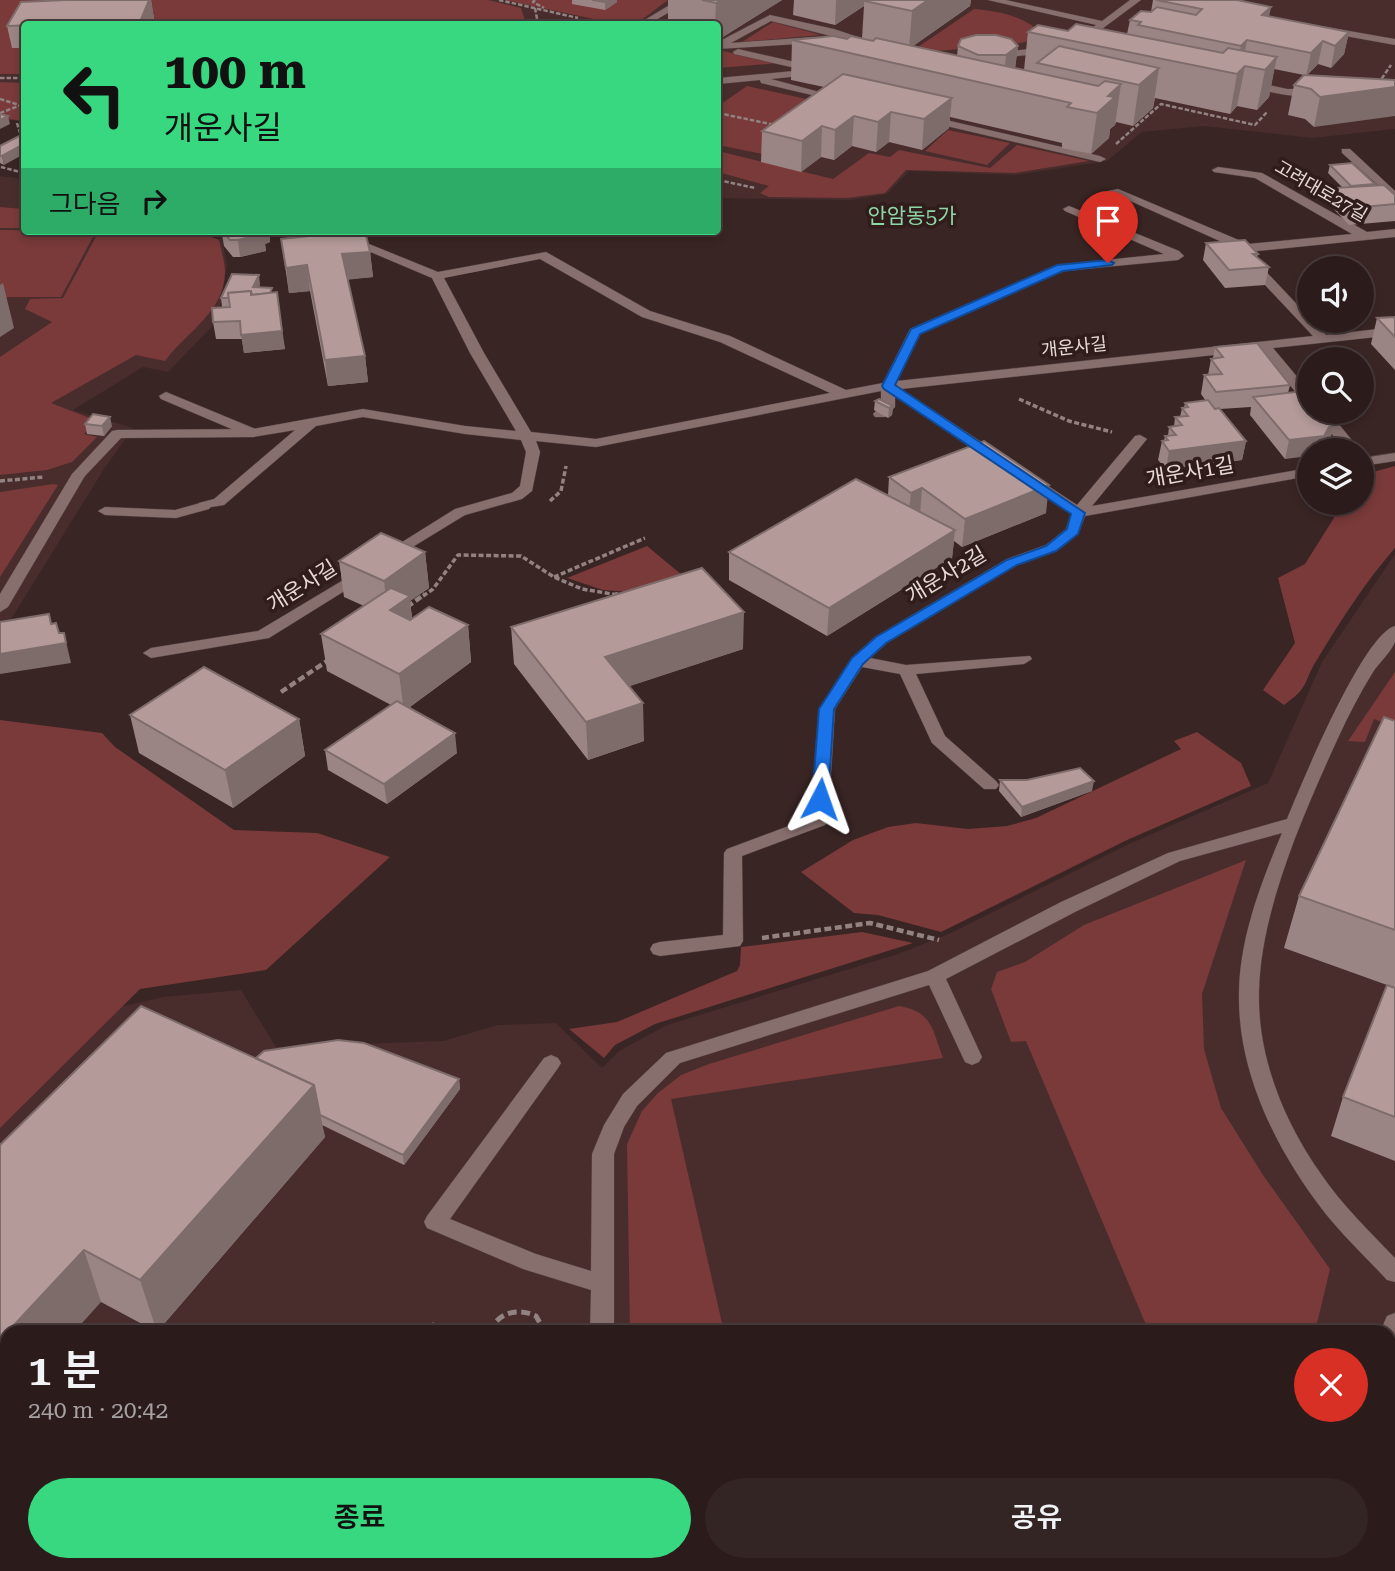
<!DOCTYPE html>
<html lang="ko">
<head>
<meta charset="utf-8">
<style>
  body { margin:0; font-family:"Roboto Serif","Noto Sans KR",serif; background:#332524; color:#f1f3f6; height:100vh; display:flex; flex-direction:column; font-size:26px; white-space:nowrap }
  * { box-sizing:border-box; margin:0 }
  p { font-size:23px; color:#a6a1a3 }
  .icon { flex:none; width:38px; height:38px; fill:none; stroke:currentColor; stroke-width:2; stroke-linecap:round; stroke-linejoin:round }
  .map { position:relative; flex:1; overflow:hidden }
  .sheet { position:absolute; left:0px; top:1325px; width:1396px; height:247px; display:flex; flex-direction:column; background:#2b1c1b; border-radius:21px 21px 0 0; box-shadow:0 4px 10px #0003,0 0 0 2px #473a3a }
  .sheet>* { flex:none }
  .top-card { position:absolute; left:21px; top:21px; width:700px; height:214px; border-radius:7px; box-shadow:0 4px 10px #0003,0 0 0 2px #473a3a; background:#37d880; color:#111; overflow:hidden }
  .tools { position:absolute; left:1297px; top:256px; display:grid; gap:14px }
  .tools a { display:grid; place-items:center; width:77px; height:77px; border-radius:50%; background:#2b1c1b; box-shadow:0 4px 10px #0003,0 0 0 2px #473a3a; font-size:35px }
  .pin { position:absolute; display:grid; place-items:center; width:60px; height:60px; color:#fff; margin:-72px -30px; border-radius:50% 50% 50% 0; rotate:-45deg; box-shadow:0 0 7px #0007 }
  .pin .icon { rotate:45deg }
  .me { position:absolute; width:77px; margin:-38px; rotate:4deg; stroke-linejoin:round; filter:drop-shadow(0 0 5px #0008) }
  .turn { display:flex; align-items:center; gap:24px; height:147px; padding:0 28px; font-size:32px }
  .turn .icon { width:91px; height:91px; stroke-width:2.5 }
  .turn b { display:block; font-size:49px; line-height:60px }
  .then { display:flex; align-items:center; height:66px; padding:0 28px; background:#0003; gap:14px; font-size:26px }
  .round { display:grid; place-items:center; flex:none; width:74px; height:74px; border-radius:37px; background:#332524 }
  .headline { display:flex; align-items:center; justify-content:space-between; height:119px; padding:0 28px }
  h1 { font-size:42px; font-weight:600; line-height:52px }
  .cta { display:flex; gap:14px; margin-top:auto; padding:14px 28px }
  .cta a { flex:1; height:80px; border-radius:42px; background:#37d880; color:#111; font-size:28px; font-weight:600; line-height:80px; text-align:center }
  .cta a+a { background:#332524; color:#f1f3f6 }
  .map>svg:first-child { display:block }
</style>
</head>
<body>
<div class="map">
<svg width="1395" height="1571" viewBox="0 0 1395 1571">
  <rect width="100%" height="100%" fill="#392524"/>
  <g fill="#482d2c" fill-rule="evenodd">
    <path d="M0 0H1395V129L1312 138 1204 126 1142 132 1107 161 1016 175 909 171 887 194 851 200 718 198V24H24V122L0 118Z"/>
    <path d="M0 176 24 179V231H166L222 239 227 265 218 320 168 372 143 367 73 410 133 428 104 469 0 637Z"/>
    <path d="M1395 554V1571H0V1020L31 1027 163 997 241 990 276 1047 443 1041 498 1025 556 1023 602 1068 619 1051 667 1025 898 954 951 933 1129 844 1268 783 1322 662ZM7 1332H1390V1564H7Z"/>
  </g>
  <g fill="#793a39">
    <path d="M0 0H488L521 8 526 24H24V74H0Z"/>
    <path d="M504 0H668L636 24H617Z"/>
    <path d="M974 9C998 11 1021 15 1040 32L1029 41 1016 44 925 52 915 49Z"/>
    <path d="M773 22 821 35 742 42Z"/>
    <path d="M718 50 779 63 718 68Z"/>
    <path d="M0 82 24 83V121L0 118Z"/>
    <path d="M747 86 825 103 793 160 718 145V106Z"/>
    <path d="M948 130 1010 143 987 165 925 151Z"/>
    <path d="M1017 145 1089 161 1015 173 906 170 885 193 847 198 769 197 760 193 769 186 718 172V151L833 179 869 153 890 157 899 150 990 168Z"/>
    <path d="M0 207 24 209V228H0Z"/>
    <path d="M0 230 96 231 61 297H0Z"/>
    <path d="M99 231H196L219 240C221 250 225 262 225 272 224 313 186 332 165 361L136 355 51 403 100 422H95L84 434 97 437 72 462 47 470 0 475V357L52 322 25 309 30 299 63 298Z"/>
    <path d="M1395 466V548C1366 581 1341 620 1318 658 1302 683 1311 686 1284 705L1263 690 1295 643 1278 578 1305 564 1344 502H1362V475Z"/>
    <path d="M53 484 58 485 0 577V492Z"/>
    <path d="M647 546 705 594 698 597 603 590 567 578Z"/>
    <path d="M1395 672V755L1392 726 1374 719 1365 742 1348 741Z"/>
    <path d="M0 720 102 733 115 747 234 830 317 833 390 857 266 970 140 989 0 1128Z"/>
    <path d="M1197 732 1241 763 1251 786 1127 840 941 932 878 915 854 913 801 872 853 840 888 827 916 823 968 829 1007 826 1036 818 1181 749 1174 741Z"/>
    <path d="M1246 860 1202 994 1204 1049 1221 1108 1263 1175 1330 1269 1315 1332H1149L1026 1041 1011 1042 991 989 997 972 1025 962 1084 925Z"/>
    <path d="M862 932 913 943 655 1024 615 1045 604 1058 569 1029 617 1022 737 971 740 965 741 947Z"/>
    <path d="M899 1006C933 1012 932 1029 943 1058L671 1099 724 1332H630L627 1144 642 1111 658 1093 681 1075 709 1064Z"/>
    <path d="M1395 1401V1571H1388L1386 1565 1390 1564V1415Z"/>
    <path d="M7 1525V1564L300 1565 295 1571H10L0 1565V1534Z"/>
    <path d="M618 1565V1564L778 1565 777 1571H614Z"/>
  </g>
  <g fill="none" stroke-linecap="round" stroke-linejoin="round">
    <g stroke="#534342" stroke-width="1">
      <g id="lane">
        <path d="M678 0H690L649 24H638Z"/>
        <path d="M988 0H1006L1102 21 1130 0H1141L1079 46 1074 43 1075 41 1096 25Z"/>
        <path d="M770 15 834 29 876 43 871 46 771 21 731 43 814 37 819 40 814 43 718 49V42Z"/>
        <path d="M599 20 610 22 612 24H595Z"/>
        <path d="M1326 27 1395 39V45L1323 32V28Z"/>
        <path d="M1049 47 1053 48V52L993 59 988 56 993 53Z"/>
        <path d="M738 49 813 66V69L819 70V74L771 79 842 98 837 101 761 83 760 80 718 84V78L804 70 734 54 733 52Z"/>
        <path d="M1250 81 1287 89H1316L1321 92C1305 102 1265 91 1246 86L1245 84Z"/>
        <path d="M929 116 1100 156 1106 159 1100 162 925 121 924 119Z"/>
        <path d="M888 382 895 386V407L885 417H875L873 414 881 406V386Z"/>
        <path d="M166 392 258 430 260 433 253 437 248 436 161 399 159 396Z"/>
        <path d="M79 470 86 474 8 607 0 612V594L72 474Z"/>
        <path d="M204 502 209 503 211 506 209 509 176 518 105 515 98 511 105 507 175 510Z"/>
        <path d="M1395 626C1395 631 1395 638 1395 642 1391 652 1379 663 1373 672 1360 693 1348 716 1338 738 1304 813 1261 908 1259 991 1257 1056 1284 1122 1321 1174 1342 1205 1369 1231 1395 1258V1282L1387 1280C1366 1257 1344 1237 1325 1213 1277 1151 1237 1073 1239 992 1240 937 1261 883 1282 833L1180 861 1075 912 946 979 982 1057 979 1062 972 1065 965 1062 929 985 680 1063 637 1106 624 1127 614 1154V1332H590L591 1290 523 1269 427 1228 424 1222 427 1216 544 1058 551 1055 558 1058 561 1063 558 1068 450 1219 536 1254 591 1271 592 1154 604 1125 623 1094 666 1053 928 971 1061 902 1168 853 1287 819C1301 785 1363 634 1395 626Z"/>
        <path d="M1395 1313V1345L1390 1347V1332H1380L1387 1316Z"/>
        <path d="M7 1494V1523L0 1526V1497Z"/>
        <path d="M556 1564H582L580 1571H553Z"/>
        <path d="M805 1564H835L833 1571H802Z"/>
        <path d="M915 1564H945L948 1571H917Z"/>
        <path d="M961 1564H990L988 1571H958Z"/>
      </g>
    </g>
    <g stroke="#534342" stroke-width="1">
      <g id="street">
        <path d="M1342 149H1350L1395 191V200L1342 153Z"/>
        <path d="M1218 167 1262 173 1367 232 1395 229V237L1228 254 1222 250 1231 246 1108 191 1118 189 1248 244 1352 234 1255 178 1214 172 1212 170Z"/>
        <path d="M1069 206 1179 251 1184 256 1178 260 1063 271 920 334 897 381 1313 336 1248 267 1246 264 1252 260 1256 261 1309 317V320H1312L1326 335 1395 327V335L1273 348 1309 391V403L1304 402 1260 350 901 389 998 453 1000 456 993 460 886 390 596 447 536 441 540 452 532 491 522 499 465 515 388 562 383 560 380 557 383 554 455 509 512 493 520 486 526 452 521 440 465 434 363 417 316 426 224 505 199 509 197 506 199 503 214 499 295 430 253 437 121 438 84 477 79 478 72 474 112 431 117 430 253 429 363 409 465 426 516 431 470 353 432 278 321 231H337L438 272 546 252 650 311 730 336 846 390 883 383 910 329 1057 265 1164 254 1065 211 1063 209ZM540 259 642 317 720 342 830 393 596 439 531 432 484 353 444 278Z"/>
        <path d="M1313 411H1328L1360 450H1345Z"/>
        <path d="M1140 435 1147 439 1092 506 1309 468V476L1085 516 1078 534 1056 551 1017 565 887 643 870 658 906 665 1030 656 1032 659 1024 664 916 674 945 736 996 781 999 785 996 789H984L932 743 900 674 862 667 835 709 828 821 825 825 742 856 743 941 740 946 660 956 653 954 650 949 653 944 660 942 723 935 724 853 727 849 810 818 819 709 852 658 875 637 1007 559 1046 545 1066 529 1071 514 1023 482 1021 479 1023 476H1033L1077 505 1135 436Z"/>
        <path d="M1395 453V461L1362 466V458Z"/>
        <path d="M362 569 367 571 370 574 367 577 269 638 151 658 143 653 151 648 258 631Z"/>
      </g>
    </g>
    <g stroke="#928281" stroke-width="2.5" stroke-dasharray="4.5 2" stroke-linecap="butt">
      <path d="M499 0 578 18"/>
      <path d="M535 0 533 2 544 8"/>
      <path d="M535 8 538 24"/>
      <path d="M0 78H24"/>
      <path d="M1378 84 1391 65"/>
      <path d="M0 99 19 105"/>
      <path d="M0 113 24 104"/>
      <path d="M718 113 775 125"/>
      <path d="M17 123 20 133 24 134"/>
      <path d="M1116 144 1161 104 1255 125 1267 112"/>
      <path d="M1 167 24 173"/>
      <path d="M718 180 755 188"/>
    </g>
    <g stroke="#928281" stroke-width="3.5" stroke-dasharray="5 2.5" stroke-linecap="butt">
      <path d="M1019 399 1069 421 1112 432"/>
      <path d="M0 481 44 477"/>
      <path d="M550 501 561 491 566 466"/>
      <path d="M554 577 645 538"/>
      <path d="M423 596 433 589 458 555 521 556 554 577 582 589 618 595"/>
    </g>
    <g stroke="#928281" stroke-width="4.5" stroke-dasharray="7 3.5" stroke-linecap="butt">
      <path d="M615 594 618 595"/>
      <path d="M407 607 425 594"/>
      <path d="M281 692 330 659"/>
      <path d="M762 938 870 923 939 940"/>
    </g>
    <g stroke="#928281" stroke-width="5" stroke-dasharray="9 4.5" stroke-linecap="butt">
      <path d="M428 1332 433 1325 446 1332"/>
      <path d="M489 1332C498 1313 516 1307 536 1316L545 1332"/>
      <path d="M211 1564 223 1571"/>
      <path d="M192 1571 197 1564"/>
      <path d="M250 1571 255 1564"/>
      <path d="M295 1571 300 1564"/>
    </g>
    <use href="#lane" fill="#876f6d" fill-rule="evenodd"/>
    <use href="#street" fill="#876f6d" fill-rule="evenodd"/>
  </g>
  <g fill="#9b8584">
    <path d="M66 0H151L154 19 152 24H24V48H12L7 26Z"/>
    <path d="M572 0H617V2L605 10 572 4Z"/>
    <path d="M668 0H782L718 40V24H668Z"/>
    <path d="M794 0H971L970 6 913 46 957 56 958 46H1018L1015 68 1024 70 1028 32 1068 31 1127 34 1130 20 1151 12 1153 0H1237L1269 16 1349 32 1344 54 1331 68 1318 64 1307 75 1395 80 1314 127 1305 119 1288 115 1294 85 1304 75 1274 69 1269 97 1257 110 1237 106 1230 114 1155 98 1153 108 1133 126 1116 122 1115 125 1110 129 1109 138 1091 154 1062 148V143L950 117 949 128 922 150 889 142 876 152 852 146 834 160 821 157 801 172 761 162 762 131 824 87 791 80 792 40 862 38 864 6 835 25 793 15Z"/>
    <path d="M24 121V132H23L21 123Z"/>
    <path d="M0 146 4 165 0 163Z"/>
    <path d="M1330 165 1395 195V221L1349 225 1330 205 1334 188H1343L1328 173Z"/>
    <path d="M219 231H276V235L270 237V242L265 244 266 251 240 257H233L224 246 222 235Z"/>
    <path d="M281 239 370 252 373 277 348 279 365 356 368 382 328 386 310 291 289 293Z"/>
    <path d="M1206 243 1258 254 1257 257 1269 267 1265 285 1225 288 1203 260Z"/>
    <path d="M260 284 259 287 273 293 285 349 244 353 242 339H216L213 322 228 307H222L221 298Z"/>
    <path d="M1395 317V370L1371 344 1377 318Z"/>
    <path d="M1215 347 1290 385 1288 393 1333 427 1329 445 1324 446 1322 450H1309L1285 459 1250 415 1251 407 1220 409 1246 441 1242 460 1166 469 1158 460 1162 441H1164L1165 436H1168L1169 427H1174L1175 417H1180L1182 408H1184L1185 403 1206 401 1201 394 1204 375H1208L1211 359 1213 358Z"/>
    <path d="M875 401 893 406 892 415 888 418 874 410Z"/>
    <path d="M85 424 112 426 104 436 87 434Z"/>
    <path d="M889 477 1046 513 962 547 954 541 952 558 827 636 729 580V552L888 495Z"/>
    <path d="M425 552 429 588 410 601 412 618 468 625 471 662 410 707 457 753 387 804 328 770 325 750 391 705 327 671 321 634 364 606 344 597 339 561Z"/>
    <path d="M511 627 743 649 629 686 644 741 588 760 514 664Z"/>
    <path d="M130 715 299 719 305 756 233 808 139 753Z"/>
    <path d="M1395 721V1161L1331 1136 1343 1097 1387 985 1284 948 1299 896Z"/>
    <path d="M1000 780 1092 791 1021 817 999 791Z"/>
    <path d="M256 1058 459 1079 460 1089 404 1165 322 1125 325 1137 157 1332 101 1302 0 1145Z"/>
    <path d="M1151 1564H1386L1383 1571H1134Z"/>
  </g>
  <g fill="#7e6c6b">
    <path d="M149 0H151L154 19 152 24H140V22Z"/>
    <path d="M609 0H617V2L605 10V2Z"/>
    <path d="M721 0H782L718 40V24H715L716 3Z"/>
    <path d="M836 0H866L864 1V6L835 25Z"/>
    <path d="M928 0H971L970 6 909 49 912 11Z"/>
    <path d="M1271 7 1267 28 1262 15Z"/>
    <path d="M1349 32 1344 54 1331 68 1335 46Z"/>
    <path d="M1247 40 1243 63 1237 69 1241 46Z"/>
    <path d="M1323 41 1318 64 1306 76 1311 53Z"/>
    <path d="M1018 46 1013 85 1003 87 1006 55Z"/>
    <path d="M1277 57 1269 97 1257 110 1265 70Z"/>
    <path d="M1245 66 1237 106 1230 114 1237 74Z"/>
    <path d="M1159 68 1153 108 1133 126 1139 85Z"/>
    <path d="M1121 84 1115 125 1110 129 1109 138 1091 154 1097 113 1108 96Z"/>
    <path d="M1395 87V116L1314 127 1320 97Z"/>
    <path d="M952 98 949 128 922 150 924 119Z"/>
    <path d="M891 112 889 142 876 152 878 122Z"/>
    <path d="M8 116 10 124 0 129V120Z"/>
    <path d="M854 116 852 146 834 160 835 130Z"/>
    <path d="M822 126 821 157 801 172 802 141Z"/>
    <path d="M24 144V154L4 165 2 156Z"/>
    <path d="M259 231H276V235L270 237V242L265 244 266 251 240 257 238 240Z"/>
    <path d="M370 252 373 277 346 280 342 254Z"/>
    <path d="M307 265 310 291 289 293 286 268Z"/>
    <path d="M259 275 260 284 254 296 253 287Z"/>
    <path d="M3 283 14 328 0 337V285Z"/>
    <path d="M277 292 285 349 244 353 241 335Z"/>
    <path d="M365 356 368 382 328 386 325 360Z"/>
    <path d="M893 406 892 415 888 418 889 408Z"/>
    <path d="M110 417 112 426 104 436 102 426Z"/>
    <path d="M1329 427H1333L1329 445 1324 446 1322 450H1309V456L1285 459 1289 440Z"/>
    <path d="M1246 441 1242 460 1166 469 1169 451Z"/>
    <path d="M1049 485 1046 513 962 547 965 519Z"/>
    <path d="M922 488 920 516 908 520 911 493Z"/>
    <path d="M955 530 952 558 827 636 829 608Z"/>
    <path d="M425 552 429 588 410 601 414 633 388 617 384 581Z"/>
    <path d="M744 612 743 649 606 694 605 657Z"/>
    <path d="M468 625 471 662 404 711 399 674Z"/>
    <path d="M64 633 71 663 0 674V654Z"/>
    <path d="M643 703 644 741 588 760 586 722Z"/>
    <path d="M299 719 305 756 233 808 225 770Z"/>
    <path d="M455 733 457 753 387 804 384 784Z"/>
    <path d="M1094 781 1092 791 1021 817 1022 807Z"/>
    <path d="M459 1079 460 1089 404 1165 403 1155Z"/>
    <path d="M314 1085 325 1137 157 1332 140 1280Z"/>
    <path d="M84 1250 101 1302 74 1332H8Z"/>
    <path d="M7 1332V1406L0 1414V1340Z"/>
  </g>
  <g fill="#b49b99" stroke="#7e6c6b" stroke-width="2">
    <path d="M66 0H149L140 22 7 26 21 2Z"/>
    <path d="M592 0H609L605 2Z"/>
    <path d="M702 0H721L716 3Z"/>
    <path d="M865 0H928L912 11 864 1Z"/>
    <path d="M1156 0H1237L1271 7 1262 15 1349 32 1335 46 1323 41 1311 53 1247 40 1241 46 1138 25 1141 22 1130 20 1141 11 1151 12 1157 7 1196 15 1202 9Z"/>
    <path d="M1076 24 1223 53 1228 48 1277 57 1265 70 1245 66 1237 74 1028 32 1038 25 1068 31Z"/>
    <path d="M976 35H996L1011 39 1018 46 1006 55H978L958 46 961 39Z"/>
    <path d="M833 36 847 39 851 36 873 41 876 38 1098 86 1105 81 1121 84 1108 96 1115 97 1097 113 1067 107 1071 103 792 40Z"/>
    <path d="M1059 46 1159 68 1139 85 1037 63Z"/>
    <path d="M843 74 952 98 924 119 891 112 878 122 854 116 835 130 822 126 802 141 762 131Z"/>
    <path d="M1304 75 1395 80V87L1320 97 1311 89 1294 85Z"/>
    <path d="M0 114 8 116 0 120Z"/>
    <path d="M21 135 24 136V144L2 156H0V146Z"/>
    <path d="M1352 163 1375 184 1351 186 1330 165Z"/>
    <path d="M1384 185 1395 195V204L1353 208 1334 188Z"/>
    <path d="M223 231H261L264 234 238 240H230Z"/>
    <path d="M356 231H365L370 252 342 254 365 356 325 360 307 265 286 268 281 239Z"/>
    <path d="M1245 240 1258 254H1253L1269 267 1229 270 1206 243Z"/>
    <path d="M232 274 259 275 253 287 272 288 270 293 252 295 251 291 228 293 229 298H221Z"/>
    <path d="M251 291V295L277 292 282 331 241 335 240 321 213 322 212 308 230 307 228 293Z"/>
    <path d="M1395 317V337L1377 318Z"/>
    <path d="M1257 343 1290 385 1216 392 1204 375 1222 374 1211 359 1223 357 1215 347Z"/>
    <path d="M1303 391 1309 398V411H1320L1333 427H1329L1324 436 1289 440 1253 397Z"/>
    <path d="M879 399 893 406 889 408 875 401Z"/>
    <path d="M1208 400 1215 409 1219 408 1246 441 1169 451 1162 441 1168 440 1165 436 1176 435 1169 427 1182 425 1175 417 1188 416 1182 408 1188 407 1185 403Z"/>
    <path d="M93 414 110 417 102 426 85 424Z"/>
    <path d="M984 441 1049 485 965 519 922 488 911 493 889 477Z"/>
    <path d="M856 479 955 530 829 608 729 552Z"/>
    <path d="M381 533 425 552 384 581 339 561Z"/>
    <path d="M702 568 744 612 605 657 643 703 586 722 511 627Z"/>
    <path d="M391 588 410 596 390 610 410 620 429 607 468 625 399 674 321 634Z"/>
    <path d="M49 614 51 624 56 623 59 633H64L66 643 0 654V622Z"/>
    <path d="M204 667 299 719 225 770 130 715Z"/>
    <path d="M397 701 455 733 384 784 325 750Z"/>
    <path d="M1384 717 1395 721V930L1299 896Z"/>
    <path d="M1080 768 1094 781 1022 807 1000 780H1027Z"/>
    <path d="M1387 985 1395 988V1117L1343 1097Z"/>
    <path d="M141 1006 314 1085 140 1280 84 1250 0 1340V1145Z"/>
    <path d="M338 1040 364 1043 459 1079 403 1155 320 1115 314 1085 256 1058 264 1051Z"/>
    <path d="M1151 1564H1341L1358 1571H1134Z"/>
  </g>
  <path fill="#1a73e8" stroke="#114b97" stroke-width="2" d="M1108 260 1114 263 1112 265 1063 271 920 334 895 385 1085 513 1078 534 1056 551 1017 565 886 643 863 664 834 709 828 799 820 804 815 802 812 799 819 709 852 658 876 637 1007 560 1046 546 1067 529 1071 514 884 389 882 386 911 329 1057 265Z"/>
  <g text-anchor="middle" stroke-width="7" stroke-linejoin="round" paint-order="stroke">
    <g font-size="18" fill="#e6d8d7" stroke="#2f1c1b">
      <text transform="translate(1321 191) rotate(30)" y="6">고려대로27길</text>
      <text transform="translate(1074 347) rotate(-6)" y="6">개운사길</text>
    </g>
    <g font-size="21" fill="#8ed6a5" stroke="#2f1c1b">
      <text x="912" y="223">안암동5가</text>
    </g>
    <g font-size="21" fill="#e6d8d7" stroke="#2f1c1b">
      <text transform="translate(1190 472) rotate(-10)" y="7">개운사1길</text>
      <text transform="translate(946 575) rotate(-31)" y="7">개운사2길</text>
      <text transform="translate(302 586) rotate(-32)" y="7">개운사길</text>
    </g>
  </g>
</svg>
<div class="tools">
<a><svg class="icon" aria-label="sound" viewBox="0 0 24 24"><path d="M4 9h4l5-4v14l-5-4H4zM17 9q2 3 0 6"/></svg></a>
<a><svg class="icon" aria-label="search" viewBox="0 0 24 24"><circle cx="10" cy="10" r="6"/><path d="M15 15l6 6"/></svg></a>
<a><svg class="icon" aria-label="layers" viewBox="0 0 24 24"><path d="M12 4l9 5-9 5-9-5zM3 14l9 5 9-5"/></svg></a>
</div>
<div class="pin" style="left:1108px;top:263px;background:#d93025"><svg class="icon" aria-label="arrive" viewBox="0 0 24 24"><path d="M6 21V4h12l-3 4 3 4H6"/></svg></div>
<svg class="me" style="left:820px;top:799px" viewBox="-20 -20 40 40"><path d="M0-17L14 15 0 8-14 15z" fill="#1a73e8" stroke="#fff" stroke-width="4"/></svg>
<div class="top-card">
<div class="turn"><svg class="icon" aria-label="left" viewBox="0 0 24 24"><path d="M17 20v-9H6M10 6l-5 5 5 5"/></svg><div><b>100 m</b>개운사길</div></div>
<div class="then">그다음<svg class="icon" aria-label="right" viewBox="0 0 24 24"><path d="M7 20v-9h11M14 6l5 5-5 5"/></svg></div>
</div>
<section class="sheet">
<div class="headline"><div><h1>1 분</h1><p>240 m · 20:42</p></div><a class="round" style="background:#d93025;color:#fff"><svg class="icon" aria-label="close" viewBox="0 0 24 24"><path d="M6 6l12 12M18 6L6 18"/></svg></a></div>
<div class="cta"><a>종료</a><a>공유</a></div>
</section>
</div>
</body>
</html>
